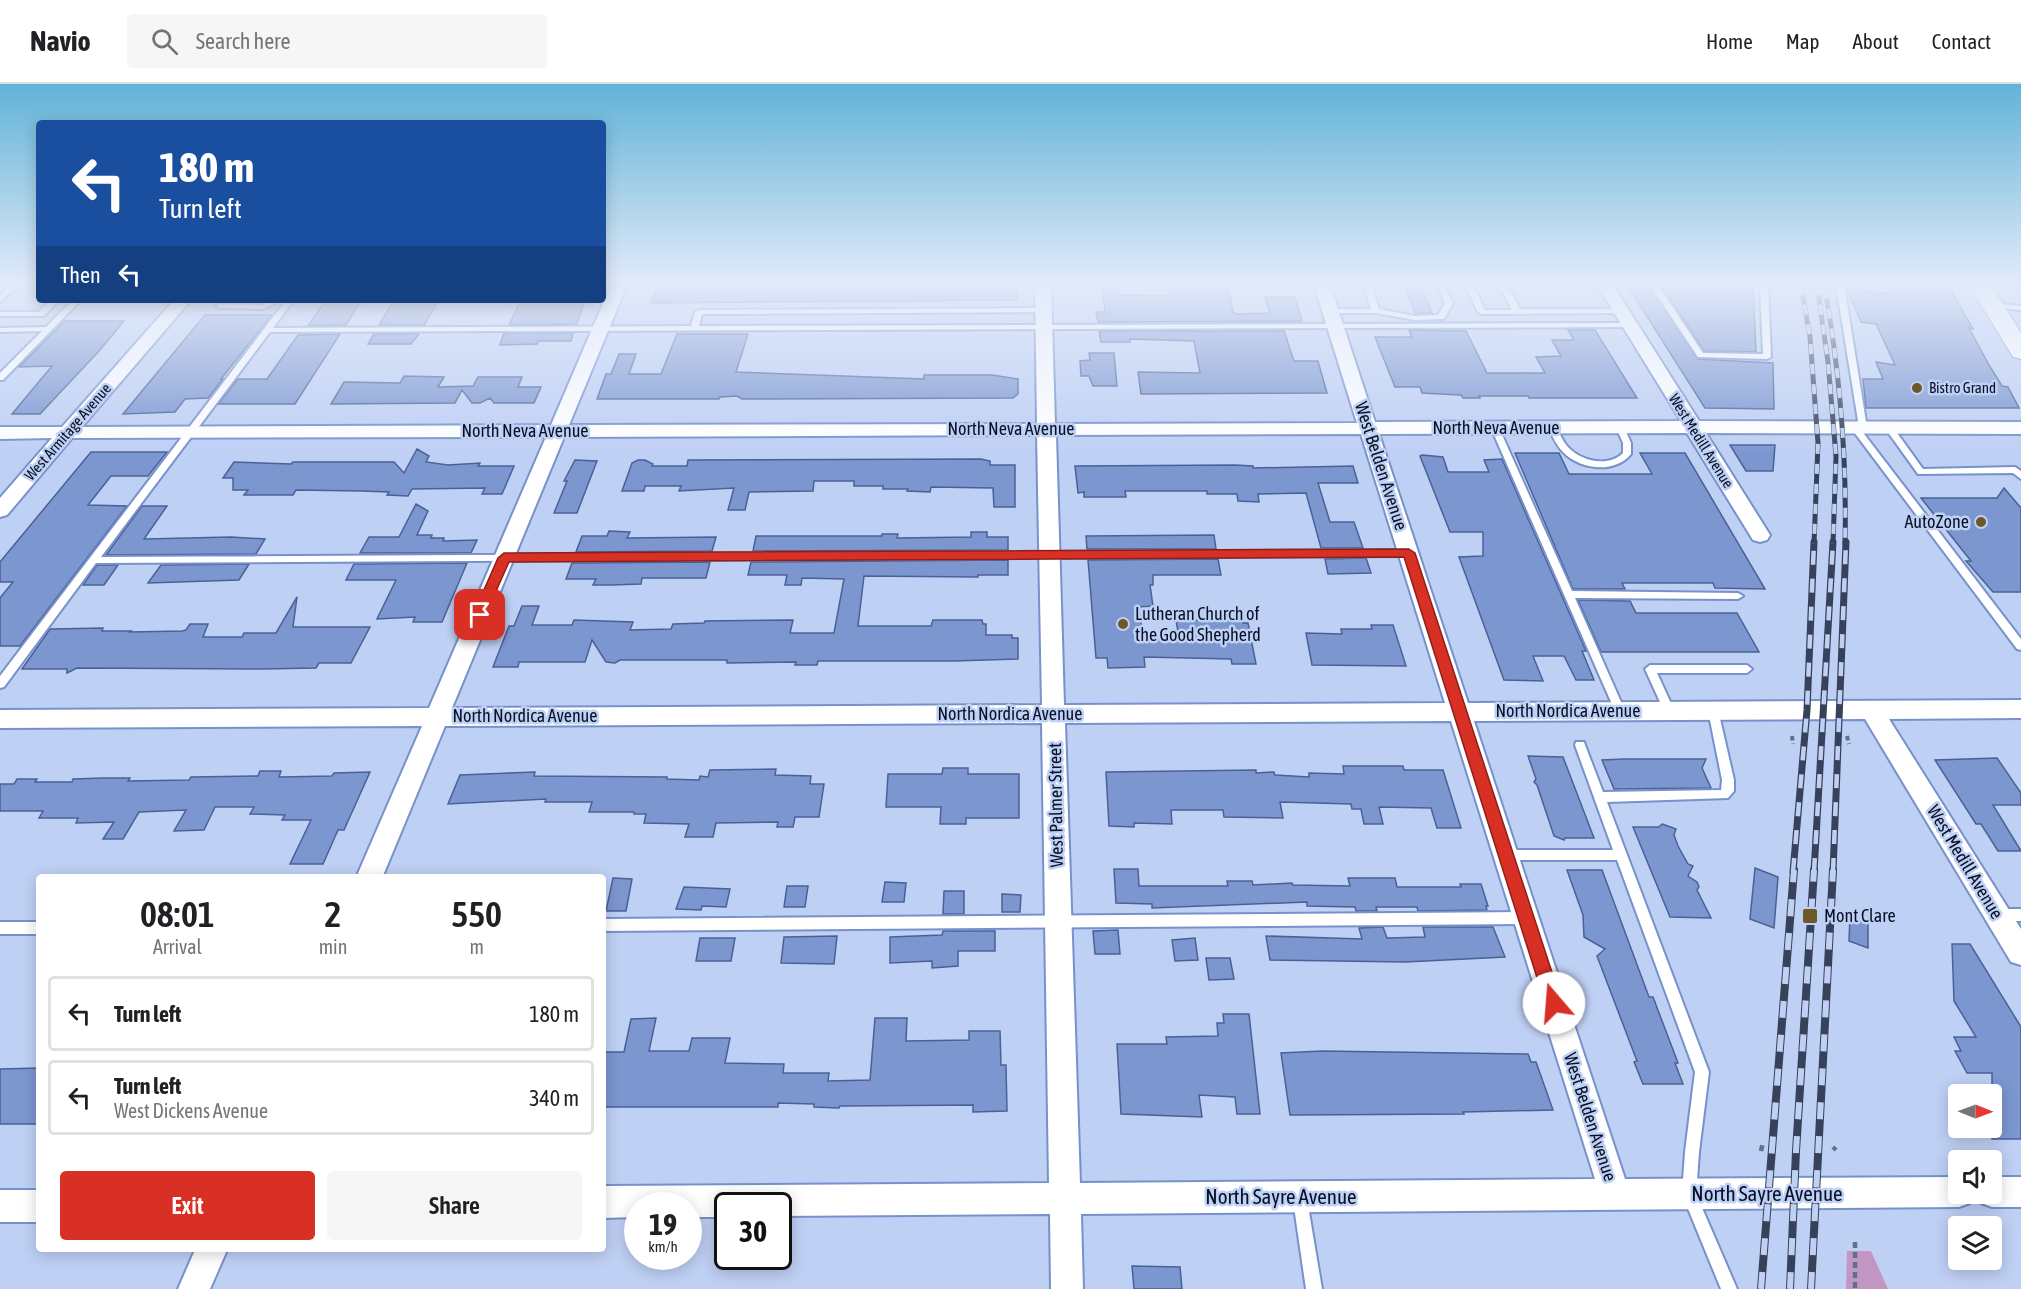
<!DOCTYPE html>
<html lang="en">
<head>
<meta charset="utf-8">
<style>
  body { margin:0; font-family:"Asap Condensed",sans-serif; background:#f6f6f6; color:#202124; height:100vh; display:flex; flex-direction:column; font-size:22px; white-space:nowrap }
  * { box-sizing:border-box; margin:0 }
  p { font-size:20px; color:#757577 }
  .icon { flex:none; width:33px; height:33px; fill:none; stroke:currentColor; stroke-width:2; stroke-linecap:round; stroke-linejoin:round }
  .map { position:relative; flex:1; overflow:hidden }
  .details { position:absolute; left:36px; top:790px; width:570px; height:378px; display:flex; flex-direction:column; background:#fff; border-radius:6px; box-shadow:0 3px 15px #0003 }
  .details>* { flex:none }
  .top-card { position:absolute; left:36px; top:36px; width:570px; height:183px; border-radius:6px; box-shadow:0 3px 15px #0003; background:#1a4fa0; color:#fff; overflow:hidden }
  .needle { width:39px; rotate:91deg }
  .fabs { position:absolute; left:1948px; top:1000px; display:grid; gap:12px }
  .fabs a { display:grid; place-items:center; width:54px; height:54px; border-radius:6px; background:#fff; box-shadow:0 3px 15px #0003; font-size:30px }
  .speed { position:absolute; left:624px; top:1108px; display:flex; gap:12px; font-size:30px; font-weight:700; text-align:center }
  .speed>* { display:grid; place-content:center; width:78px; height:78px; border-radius:50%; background:#fff; box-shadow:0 3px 15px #0003; line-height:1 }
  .speed small { font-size:15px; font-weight:400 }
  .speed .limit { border:3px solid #111; border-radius:9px; background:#fff; color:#111 }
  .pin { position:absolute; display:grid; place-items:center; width:51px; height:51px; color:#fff; margin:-26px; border-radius:12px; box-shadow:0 3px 9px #0006 }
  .me { position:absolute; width:66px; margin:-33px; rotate:342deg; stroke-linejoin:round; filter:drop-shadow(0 0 4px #0008) }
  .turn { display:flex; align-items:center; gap:21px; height:126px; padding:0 24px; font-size:27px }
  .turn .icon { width:78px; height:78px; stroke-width:2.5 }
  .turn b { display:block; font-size:42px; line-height:51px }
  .then { display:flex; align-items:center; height:57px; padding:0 24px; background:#0003; gap:12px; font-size:22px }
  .eta { display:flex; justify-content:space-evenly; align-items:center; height:102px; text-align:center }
  .eta b { font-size:36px; font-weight:600; line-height:42px }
  .cta { display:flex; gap:12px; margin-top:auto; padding:12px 24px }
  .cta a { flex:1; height:69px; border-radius:6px; background:#d93025; color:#fff; font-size:24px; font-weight:600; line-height:69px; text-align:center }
  .cta a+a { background:#f6f6f6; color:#202124 }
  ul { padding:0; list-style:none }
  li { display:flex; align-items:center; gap:18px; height:75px; margin:0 12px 9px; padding:0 12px; border:3px solid #e0e0e0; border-radius:6px }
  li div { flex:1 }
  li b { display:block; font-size:22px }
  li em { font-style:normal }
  header { display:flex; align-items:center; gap:36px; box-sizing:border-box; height:84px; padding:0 30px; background:#fff; border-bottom:2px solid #e0e0e0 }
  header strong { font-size:28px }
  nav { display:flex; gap:33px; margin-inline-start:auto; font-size:21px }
  .search { width:420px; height:54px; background:#f6f6f6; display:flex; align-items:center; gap:15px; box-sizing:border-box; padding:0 21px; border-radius:6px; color:#757577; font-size:22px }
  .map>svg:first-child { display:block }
</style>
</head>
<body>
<header>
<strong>Navio</strong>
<div class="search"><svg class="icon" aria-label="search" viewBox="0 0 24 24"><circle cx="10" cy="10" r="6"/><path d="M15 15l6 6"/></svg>Search here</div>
<nav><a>Home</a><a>Map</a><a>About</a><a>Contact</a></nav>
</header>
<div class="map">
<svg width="2021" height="1205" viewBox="0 0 2021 1205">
  <rect width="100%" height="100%" fill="#bfd0f5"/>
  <path fill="#c397c4" d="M1847 1167H1871L1888 1205H1846Z"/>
  <g fill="#7c96d0" stroke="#4a6197" stroke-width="1.5">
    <path d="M658 201H1017V216L651 219Z"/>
    <path d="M1102 201H1119L1120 211 1170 212 1169 201H1228L1233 228 1237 230 1270 229 1265 213H1295L1302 237 1098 238 1096 228H1105Z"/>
    <path d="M1404 201H1420L1432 229 1416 230Z"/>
    <path d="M1627 201H1648L1698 275 1773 279 1774 325 1705 324Z"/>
    <path d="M1661 201H1753L1756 268 1704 267Z"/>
    <path d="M1886 201H1948L1973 245 1969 244 1989 281 2002 302 2008 303 2019 324H1866L1863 295H1883L1876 278 1895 281 1876 240 1861 238 1847 205 1890 210Z"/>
    <path d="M326 216H362L346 241 308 242Z"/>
    <path d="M394 216H439L424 241H379Z"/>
    <path d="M521 216H585L577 240 509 241Z"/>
    <path d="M205 231H272L221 295H223L208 314 185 315 175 328 123 330Z"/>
    <path d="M65 237H124L100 266 40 330H12L52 282 19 283Z"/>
    <path d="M1409 246 1466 247 1487 289H1545L1536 273 1561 272 1552 256H1574L1568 246H1595L1637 314H1529L1528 312H1479L1480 314H1463L1461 311 1422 309 1420 303H1395L1375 253H1412Z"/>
    <path d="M1099 247H1284L1294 277H1318L1327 309 1141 310 1138 288 1200 289 1194 257 1130 255V258H1101Z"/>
    <path d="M504 249H573L571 257H538L537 260 500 261Z"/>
    <path d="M340 250 295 320H218L238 295H267L298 251Z"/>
    <path d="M374 250H419L411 260H368Z"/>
    <path d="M677 250H748L736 288 924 295V291H992L1018 295V310L1013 314 749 315H742L737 312 720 313 719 315H597L606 290H611L619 270H636L629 290H661Z"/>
    <path d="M1089 269H1114L1117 302H1093L1089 292H1081L1080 277 1090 276Z"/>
    <path d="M404 292 444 293 438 303 473 302 478 293H522L518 303H541L534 319H494L490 314 480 319H472L462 306 455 319 331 320 344 298 400 299Z"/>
    <path d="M1730 361H1775L1773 387H1746Z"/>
    <path d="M417 365 429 372 426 378 448 381 480 379 478 382H514L502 410H482L485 404 412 405 408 412 387 411 389 408 361 407 296 406 293 411H244L248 406H233V394H223L234 378 291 380 293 378H394L404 389Z"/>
    <path d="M91 368H167L148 392H111L88 421 127 422 20 562H0V514L13 498H0V478Z"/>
    <path d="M1515 369H1559L1569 390H1652L1640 369H1685L1765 505 1715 504 1713 499H1622L1625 505H1573Z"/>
    <path d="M1422 371 1443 373 1448 388H1489L1484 376 1502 375 1586 567H1582L1594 596H1576L1564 572H1533L1543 597 1504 596 1459 473 1483 472V448H1450L1420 372Z"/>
    <path d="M981 375 990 377V381H1015V423H994L993 404 931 403 930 408 907 407 908 405H883V402H854V397H814L813 407 749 408 745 426H728L734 404 679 407 681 402H645L644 407H622L632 379 638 376H645L653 380 652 382H687L688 376Z"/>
    <path d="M575 376 597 377 577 429H554L567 397H564Z"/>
    <path d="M1235 381 1253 382V384L1353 382 1358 399H1318L1330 438H1354L1363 464H1321L1306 409 1258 410 1259 418 1238 417 1237 410H1207V407H1125L1126 413H1084V408L1078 409 1075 382Z"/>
    <path d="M2004 404 2021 424V508H1993L1966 477H1971L1921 414H1997Z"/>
    <path d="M416 420 428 427 417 451H432L431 454H444L443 457 477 456 471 469H360L369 453H399Z"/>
    <path d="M142 422H167L144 455 231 453 265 455 256 470 106 471Z"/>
    <path d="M609 447 630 448 627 454 716 453 712 467 576 468 582 452H607Z"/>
    <path d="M971 448H987V453H1008V466L753 467 756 452H882V450H898L897 454 971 453Z"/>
    <path d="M1214 451 1216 465H1087L1086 452Z"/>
    <path d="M1366 474 1371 489 1328 490 1325 475Z"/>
    <path d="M1218 475 1221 491H1153V501H1150L1153 522 1139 523 1143 555 1179 554 1176 536H1242L1243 539H1248L1256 580H1232L1231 575 1144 573 1145 583 1108 584 1107 574H1096L1088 476Z"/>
    <path d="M1008 476V491H978V493L864 492 858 542H931L933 536H982L983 540H986V551H1012V554H1018V575L954 577H818L817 581H795L796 578 727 579V576H620L615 579 606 578 592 556 585 578H519L518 583H493L509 542H514L522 522H539L532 541H572L574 536 633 538 630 546 671 545 673 540 704 539 705 537 793 536 790 549H834L844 495 802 494 801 501H785L787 491H748L751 478Z"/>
    <path d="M710 478 706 494H642L641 500 611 501H593L596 495H566L572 479Z"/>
    <path d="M467 479 442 538H413L415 533 377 535 396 496H346L354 480Z"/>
    <path d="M249 480 239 496 148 499 161 481Z"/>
    <path d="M97 481H118L104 501H83Z"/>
    <path d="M297 513 293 543H370L351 579H319L316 584 262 585 77 584 67 589V585H22L50 545 103 544 102 547H131L130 548 182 547 186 546 190 540H208L203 553H242L244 549H276Z"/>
    <path d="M1578 516 1630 517 1636 529H1737L1759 568H1601Z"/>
    <path d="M1371 541H1393L1406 582 1312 581 1306 549 1342 550 1341 545H1372Z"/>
    <path d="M1528 672 1563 673 1594 754H1565L1564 756 1554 752 1537 701 1534 698 1536 695Z"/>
    <path d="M1997 674 2021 709V721H1993L2021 767H1998L1981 740H1976L1935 676Z"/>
    <path d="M1624 675H1706L1702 684 1711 704 1614 705 1602 676Z"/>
    <path d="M1343 682H1403L1404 686H1443L1461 744H1437L1431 724 1379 723 1383 740H1364L1361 725H1352L1351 720 1280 718 1283 734 1224 733 1223 726H1171L1172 740 1134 739V743L1109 742 1106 688 1256 686V689L1274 688 1275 691 1309 693V689L1344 690Z"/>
    <path d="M943 684H968V690H1019V734H966V740H940L941 723H886L888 690H942Z"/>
    <path d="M776 685 775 691 811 692 810 700H824L819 733H795L793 743H777L778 738 716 739 713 753H685L689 740 644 739 646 730H634V728H589L592 718H545L546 715 448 720 460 691 535 688 534 692 667 693V695L699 696 700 692 708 693 710 686Z"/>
    <path d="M260 687H281L279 693 332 692 334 689 370 688 344 746H338L323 780H290L311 736H282L285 731 250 730 254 723H215L204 746 174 747 186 726 139 728 123 755H103L114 738 76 739 78 734H39L43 727H0V700H14L17 695H37L35 698H72L73 695 104 694H130L128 697 189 696 191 693 258 692Z"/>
    <path d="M1662 740 1676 745 1674 751 1678 762 1688 780 1693 782 1688 792 1697 798 1699 803 1697 806 1711 834 1670 833 1633 743H1659Z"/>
    <path d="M1755 784 1778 793 1774 844 1750 835Z"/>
    <path d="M1114 785H1138L1139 802H1228L1227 797H1252L1253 801 1292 799 1293 801 1350 802 1348 794H1395L1397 803H1461L1460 800H1481L1488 822H1486L1487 826 1418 827 1417 823H1376L1377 827H1356L1355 823 1307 822V818L1152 824V820L1116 819Z"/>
    <path d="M1567 786H1602L1649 913H1653L1678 979H1675L1683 1000H1643L1634 978 1637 977 1597 872 1605 865 1584 853 1583 831Z"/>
    <path d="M613 794 632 795 626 827H606Z"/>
    <path d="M885 798 906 799 904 818H882Z"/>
    <path d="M787 802H808L805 823H784Z"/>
    <path d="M684 803 730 805 726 823 702 822 701 826 676 825Z"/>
    <path d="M944 807H964V830H943Z"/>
    <path d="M1002 810 1021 811 1020 828H1002Z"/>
    <path d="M1850 833 1868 839V864L1849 857Z"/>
    <path d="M1383 843 1387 854 1425 853 1423 843H1493L1505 873 1405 878 1270 876 1266 852 1362 855 1359 844Z"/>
    <path d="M1118 846 1120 870H1095L1093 847Z"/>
    <path d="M943 847H995V867H958V882L932 884V877L890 879V853L942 851Z"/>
    <path d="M837 852 834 880 781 879 784 853Z"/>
    <path d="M700 854H735L731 877H696Z"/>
    <path d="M1195 854 1198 876 1175 877 1172 856Z"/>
    <path d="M1952 860H1970L2021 943V1055H1992V989H1967L1955 967H1961L1954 953H1976L1954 917Z"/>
    <path d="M1206 874H1230L1234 895 1209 896Z"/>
    <path d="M1223 930H1249L1260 1030H1237L1235 1013 1199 1011 1202 1033 1121 1030 1117 960H1167L1166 953 1218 952 1217 939H1224Z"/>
    <path d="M656 934 649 967H689L692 954H730L725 979 784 980 783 989H829L828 997 870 996 875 934H907L906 957 969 956V947H1000L1001 981H1006L1007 1027 973 1028V1021L840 1022 839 1024 814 1023V1020L778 1019V1023H603V968H624L631 935Z"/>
    <path d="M1322 967 1528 970 1531 978H1536L1553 1026 1463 1028 1464 1030 1290 1031 1281 969Z"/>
    <path d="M39 984V1040H0V985Z"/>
    <path d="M1132 1182 1180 1183 1182 1205H1134Z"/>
  </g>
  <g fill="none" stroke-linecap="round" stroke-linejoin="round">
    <g stroke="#7791ca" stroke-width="4">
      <g id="lane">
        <path d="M11 201H19L0 218V212Z"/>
        <path d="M1363 201H1371L1379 225 1415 232 1438 231 1445 219 1436 201H1444L1453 219 1444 235H1441L1415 236 1376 229H1328V225H1371Z"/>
        <path d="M1465 201H1473L1485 226H1512L1499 201H1507L1520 225H1621L1625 227 1621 229 1482 230 1478 228Z"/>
        <path d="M1650 201H1658L1703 269 1763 270 1760 201H1768L1771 273 1767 275 1698 273Z"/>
        <path d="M1836 201H1844L1867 344 1866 346H1861L2021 555V566L2017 565 1851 344 1855 341 1859 343Z"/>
        <path d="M51 216H59L44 232H0V228H39Z"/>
        <path d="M73 216H81L3 296H0V289L42 247 0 248V244L46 243Z"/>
        <path d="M272 216H282L263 225 220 224 216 222 220 220 262 221Z"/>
        <path d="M286 216H294L273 244 691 242 695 228 699 226 1044 224 1048 226 1047 228 702 230 699 242 1630 239 1634 241 1630 243 270 248 101 473 1409 466 1414 469 1409 472 96 479 4 603 0 604V592Z"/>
        <path d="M1989 219 2021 222V226L1992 223 1988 221Z"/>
        <path d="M1552 340 1555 341C1559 348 1562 356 1567 362 1580 377 1608 384 1623 369V359L1616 343 1617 341H1623L1631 359V370C1615 390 1580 386 1563 368 1556 361 1552 351 1548 343Z"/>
        <path d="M1495 341 1499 344 1572 507 1738 509 1743 512 1738 515 1575 514 1625 627 1624 630H1616L1615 627 1491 344Z"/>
        <path d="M1889 341 1892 342 1923 385 2015 383 2021 387V395L2013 389 1918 390 1885 344Z"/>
        <path d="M1650 581H1747L1752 585 1747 589H1657L1674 626 1673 629H1665L1645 585Z"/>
        <path d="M1713 622 1717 623 1718 626 1734 696V707L1728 714 1607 718 1709 988 1699 1068 1696 1110 1737 1205H1721L1682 1110 1685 1068 1695 988 1617 776H1507L1503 775 1501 771 1503 767 1507 766H1613L1575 661 1576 658H1584L1585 661 1603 708 1721 706 1722 696 1708 626 1709 623Z"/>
        <path d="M2000 825H2021V837H2000L1996 835 1994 831 1996 827Z"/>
        <path d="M1526 828 1530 830 1532 834 1530 838 1526 840 603 847V835Z"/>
        <rect x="0" y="838" width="39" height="12"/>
        <path d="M1300 1109 1305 1111 1307 1116 1322 1205H1306L1293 1116 1295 1111Z"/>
      </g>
    </g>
    <g stroke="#7791ca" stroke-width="4">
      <g id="street">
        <path d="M611 201H627L569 341 1037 340 1035 201H1051L1055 340 1357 339 1314 201H1330L1375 338 1681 337 1597 201H1613L1699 337 2021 338V350L1706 349 1770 451 1767 456 1760 458 1753 456 1687 349 1379 350 1468 619 2021 616V634L1889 635 2021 845V881L2011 878 1865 635 1474 637 1625 1095 1959 1093V1110H1974L1970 1119 1959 1123 1081 1130 1083 1205H1051L1050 1130 778 1132V1122H728V1133H688V1122H638V1133L603 1134V1102L1049 1099 1042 639 445 642 382 794H356L422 642 0 644V626L429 624 546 353 72 354 7 431 0 433V414L52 354 0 355V343H62L174 216H191L82 343 551 341ZM1361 350 1445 619 1064 621 1056 351ZM1037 351 1042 621 452 624 564 353ZM1451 637 1595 1095 1080 1099 1065 639Z"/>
        <path d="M1992 1093H2021V1123H1992L1981 1119 1977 1110H1992Z"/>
        <rect x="0" y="1106" width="39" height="32"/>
        <path d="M195 1166H227L210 1205H178Z"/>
      </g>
    </g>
    <g stroke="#7791ca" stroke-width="2">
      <path id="secondary" d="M1969 201H1991L2021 249V275L2013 273Z"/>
    </g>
    <g stroke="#63708d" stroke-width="4" stroke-dasharray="4.5 3" stroke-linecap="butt">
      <path d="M1792 652 1793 660"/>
      <path d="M1847 652 1849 660"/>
    </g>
    <g stroke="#63708d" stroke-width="4.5" stroke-dasharray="6 4" stroke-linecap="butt">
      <path d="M1833 1066 1836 1063"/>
      <path d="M1761 1067 1763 1058"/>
      <path d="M1855 1158V1205"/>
    </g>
    <use href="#lane" fill="#fff" fill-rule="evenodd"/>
    <use href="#street" fill="#fff" fill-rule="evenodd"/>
    <use href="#secondary" fill="#fff" fill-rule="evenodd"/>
    <g stroke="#37415a" stroke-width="5">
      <g id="rail-far2">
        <path d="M1801 201 1810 253 1818 359 1814 460"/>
        <path d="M1817 201 1828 278 1836 372 1833 460"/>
        <path d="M1825 205C1840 290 1847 374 1845 460"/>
      </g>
    </g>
    <g stroke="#37415a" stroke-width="7">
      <g id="rail-far1">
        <path d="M1793 788 1807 626 1814 458"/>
        <path d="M1814 788 1833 458"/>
        <path d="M1833 788 1846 458"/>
      </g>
    </g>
    <g stroke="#37415a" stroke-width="8">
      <g id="rail">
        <path d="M1761 1205 1794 786"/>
        <path d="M1790 1205 1796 1067 1814 786"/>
        <path d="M1811 1205 1833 786"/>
      </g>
    </g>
    <use href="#rail-far2" stroke="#bfd0f5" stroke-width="4" stroke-dasharray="10" stroke-linecap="butt"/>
    <use href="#rail-far1" stroke="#bfd0f5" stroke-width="4.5" stroke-dasharray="14" stroke-linecap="butt"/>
    <use href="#rail" stroke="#bfd0f5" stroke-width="6" stroke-dasharray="17" stroke-linecap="butt"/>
  </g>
  <linearGradient id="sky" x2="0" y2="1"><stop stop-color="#61b3d7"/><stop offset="0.54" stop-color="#e2eafa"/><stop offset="1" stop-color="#e2eafa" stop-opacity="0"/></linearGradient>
  <rect width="2021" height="370" fill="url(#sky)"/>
  <path fill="#d93025" stroke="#8d1f18" stroke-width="1.5" d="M1409 465 1415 469 1562 919 1560 925 1554 927 1548 925 1545 919 1404 473 509 478 484 534H475L473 531 498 474 504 469Z"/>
  <g fill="#6d5827" stroke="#bfd0f5" stroke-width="2">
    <circle cx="1917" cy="304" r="6"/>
    <circle cx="1981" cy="438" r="6"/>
    <circle cx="1123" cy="540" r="6"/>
    <rect x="1802" y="824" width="16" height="16" rx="3"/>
  </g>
  <g text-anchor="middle" stroke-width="5" stroke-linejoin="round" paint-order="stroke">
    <g font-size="15" fill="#081025" stroke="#bfd0f5" text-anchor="start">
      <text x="1929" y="309">Bistro Grand</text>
    </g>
    <g font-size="15" fill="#081025" stroke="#bfd0f5">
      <text transform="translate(68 348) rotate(-49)" y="5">West Armitage Avenue</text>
      <text transform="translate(1701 357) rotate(58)" y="5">West Medill Avenue</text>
    </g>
    <g font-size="18" fill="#081025" stroke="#bfd0f5">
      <text x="1496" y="350">North Neva Avenue</text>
      <text x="1011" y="351">North Neva Avenue</text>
      <text x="525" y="353">North Neva Avenue</text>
      <text transform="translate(1381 382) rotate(72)" y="6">West Belden Avenue</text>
      <text x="1568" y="633">North Nordica Avenue</text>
      <text x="1010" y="636">North Nordica Avenue</text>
      <text x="525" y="638">North Nordica Avenue</text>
      <text transform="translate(1056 721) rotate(-91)" y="6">West Palmer Street</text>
      <text transform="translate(1965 778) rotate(59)" y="6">West Medill Avenue</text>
      <text transform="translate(1590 1033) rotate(72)" y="6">West Belden Avenue</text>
    </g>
    <g font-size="18" fill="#081025" stroke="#bfd0f5" text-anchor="start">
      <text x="1969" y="444" text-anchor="end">AutoZone</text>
      <text x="1135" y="536">Lutheran Church of<tspan x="1135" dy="21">the Good Shepherd</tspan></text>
      <text x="1824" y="838">Mont Clare</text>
    </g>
    <g font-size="21" fill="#081025" stroke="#bfd0f5">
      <text x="1767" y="1117">North Sayre Avenue</text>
      <text x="1281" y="1120">North Sayre Avenue</text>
    </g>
  </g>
</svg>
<div class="fabs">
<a><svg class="needle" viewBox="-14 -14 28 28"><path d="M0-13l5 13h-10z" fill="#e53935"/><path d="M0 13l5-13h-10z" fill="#757577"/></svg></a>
<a><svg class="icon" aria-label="sound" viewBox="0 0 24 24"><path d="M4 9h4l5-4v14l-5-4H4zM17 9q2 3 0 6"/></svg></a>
<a><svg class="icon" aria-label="layers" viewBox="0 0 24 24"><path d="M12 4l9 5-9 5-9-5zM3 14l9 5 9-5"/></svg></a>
</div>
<div class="speed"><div>19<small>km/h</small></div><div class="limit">30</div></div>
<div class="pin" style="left:480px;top:531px;background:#d93025"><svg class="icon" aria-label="arrive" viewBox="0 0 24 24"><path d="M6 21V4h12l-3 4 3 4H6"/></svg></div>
<svg class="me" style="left:1554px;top:919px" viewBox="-20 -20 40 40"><circle r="19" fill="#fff"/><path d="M0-13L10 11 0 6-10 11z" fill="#d93025"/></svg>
<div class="top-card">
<div class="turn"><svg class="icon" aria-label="left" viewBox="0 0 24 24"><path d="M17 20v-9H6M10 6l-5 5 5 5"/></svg><div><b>180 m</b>Turn left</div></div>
<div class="then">Then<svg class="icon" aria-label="left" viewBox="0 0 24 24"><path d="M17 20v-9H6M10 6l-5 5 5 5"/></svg></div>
</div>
<section class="details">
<div class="eta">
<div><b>08:01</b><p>Arrival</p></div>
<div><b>2</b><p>min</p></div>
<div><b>550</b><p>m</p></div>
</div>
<ul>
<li><svg class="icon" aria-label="left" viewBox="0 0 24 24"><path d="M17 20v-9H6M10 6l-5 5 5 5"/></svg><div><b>Turn left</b></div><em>180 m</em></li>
<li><svg class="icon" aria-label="left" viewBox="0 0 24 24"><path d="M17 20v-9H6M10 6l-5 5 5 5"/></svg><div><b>Turn left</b><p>West Dickens Avenue</p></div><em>340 m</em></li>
</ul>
<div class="cta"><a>Exit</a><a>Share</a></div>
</section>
</div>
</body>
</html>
